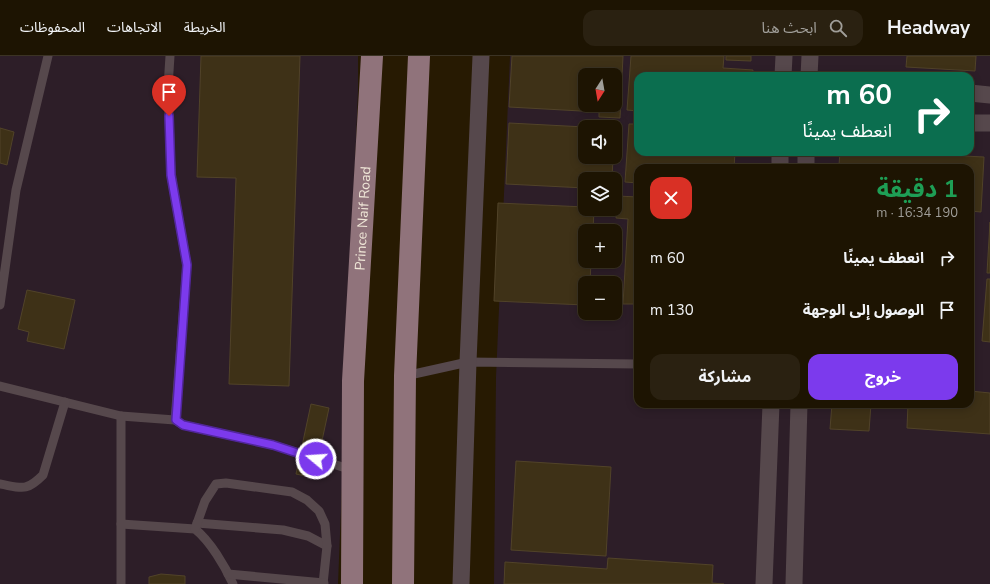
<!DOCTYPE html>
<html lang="ar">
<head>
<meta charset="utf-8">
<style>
  body { margin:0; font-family:"Nunito Sans","Noto Sans Arabic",sans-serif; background:#2a2111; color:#f1f3f6; direction:rtl; height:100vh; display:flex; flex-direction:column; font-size:15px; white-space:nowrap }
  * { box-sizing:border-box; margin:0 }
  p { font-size:13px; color:#a09e99 }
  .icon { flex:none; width:22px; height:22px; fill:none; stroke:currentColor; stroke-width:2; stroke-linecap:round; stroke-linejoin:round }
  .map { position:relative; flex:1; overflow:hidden; direction:ltr }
  .sheet { position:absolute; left:634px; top:108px; width:340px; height:244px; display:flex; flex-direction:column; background:#1d1402; border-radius:12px; box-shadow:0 2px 10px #0003,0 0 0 1px #3b3324; direction:rtl }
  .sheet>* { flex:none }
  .hud { position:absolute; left:634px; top:16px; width:340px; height:84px; border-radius:12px; box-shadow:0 2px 10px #0003,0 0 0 1px #3b3324; direction:rtl; background:#0b6e4f; color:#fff; overflow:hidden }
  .needle { width:26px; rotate:191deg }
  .fabs { position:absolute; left:578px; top:12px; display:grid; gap:8px }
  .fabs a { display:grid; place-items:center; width:44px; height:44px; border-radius:8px; background:#1d1402; box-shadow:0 2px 10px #0003,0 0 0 1px #3b3324; font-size:20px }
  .pin { position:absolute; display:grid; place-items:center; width:34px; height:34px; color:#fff; margin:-41px -17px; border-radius:50% 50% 50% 0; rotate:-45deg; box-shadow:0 0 4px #0007 }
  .pin .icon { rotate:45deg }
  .me { position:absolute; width:44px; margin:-22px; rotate:288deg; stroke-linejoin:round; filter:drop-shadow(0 0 3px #0008) }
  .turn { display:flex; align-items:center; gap:14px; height:84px; padding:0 16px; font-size:18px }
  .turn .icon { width:52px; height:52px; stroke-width:2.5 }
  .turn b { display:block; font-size:28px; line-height:34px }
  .round { display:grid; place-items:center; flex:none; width:42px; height:42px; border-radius:12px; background:#2a2111 }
  .headline { display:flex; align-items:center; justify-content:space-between; height:68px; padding:0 16px }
  h1 { font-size:24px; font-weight:700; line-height:30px; color:#1e9e55 }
  .action { display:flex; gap:8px; margin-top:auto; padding:8px 16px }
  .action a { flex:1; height:46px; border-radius:12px; background:#7c3aed; color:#fff; font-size:16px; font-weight:700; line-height:46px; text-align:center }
  .action a+a { background:#2a2111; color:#f1f3f6 }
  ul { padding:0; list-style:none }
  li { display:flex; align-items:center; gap:12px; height:52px; padding:0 16px }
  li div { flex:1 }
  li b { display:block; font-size:15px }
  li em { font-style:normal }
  header { display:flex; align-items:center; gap:24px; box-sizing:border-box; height:56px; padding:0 20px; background:#1d1402; border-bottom:1px solid #3b3324 }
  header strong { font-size:19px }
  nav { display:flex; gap:22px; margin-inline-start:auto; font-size:14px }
  .search { width:280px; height:36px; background:#2a2111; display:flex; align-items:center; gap:10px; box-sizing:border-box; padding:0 14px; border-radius:12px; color:#a09e99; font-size:15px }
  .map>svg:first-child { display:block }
</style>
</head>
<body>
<header>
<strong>Headway</strong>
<div class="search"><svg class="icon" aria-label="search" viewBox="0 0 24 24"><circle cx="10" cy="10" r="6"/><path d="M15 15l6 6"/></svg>ابحث هنا</div>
<nav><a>الخريطة</a><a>الاتجاهات</a><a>المحفوظات</a></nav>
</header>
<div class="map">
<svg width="990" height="528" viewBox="0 0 990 528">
  <rect width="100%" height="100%" fill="#271a02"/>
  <g fill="#2d1e28" fill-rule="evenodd">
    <path d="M0 0H358V35L338 528H0Z"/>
    <path d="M510 0H990V528H494L496 321ZM585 19H615V49H585ZM638 20H970V96H638ZM585 71H615V101H585ZM638 112H970V348H638ZM585 123H615V153H585ZM585 175H615V205H585ZM585 227H615V257H585Z"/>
  </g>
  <g fill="#3e3117" stroke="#514329" fill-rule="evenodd">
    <path d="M201 0H300L289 330 229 328 236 122 197 121Z"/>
    <path d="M512 0H623L620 62 599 61V56L509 51ZM585 19H615V49H585Z"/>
    <path d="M631 0H724L723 12 753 14 752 20H638V55L627 54Z"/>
    <path d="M726 0H751V5L726 4Z"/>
    <path d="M907 0H976L975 15 906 11Z"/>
    <path d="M509 67 585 71V101H613L612 123H585V132L506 128Z"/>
    <path d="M629 68H638V96H735L734 112H638V127L625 126Z"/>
    <path d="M0 72 14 76 7 109 0 107Z"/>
    <path d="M840 96H884L984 101 981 156 970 155V112H828L829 109H839Z"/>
    <path d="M617 140 638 141V248H623L628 163 616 162Z"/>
    <path d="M498 147 585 151V153H594L593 175H585V205H591L590 227H585V249L494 245Z"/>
    <path d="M970 163 974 164 972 215 970 214Z"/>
    <path d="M990 166V217H987Z"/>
    <path d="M987 223H990V286L982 285Z"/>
    <path d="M27 234 75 244 64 293 27 285 29 276 18 273Z"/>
    <path d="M970 335 990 337V378L907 372 908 348H970Z"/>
    <path d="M311 348 329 352 314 422 296 418Z"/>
    <path d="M832 348H871L869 375 830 373Z"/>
    <path d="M516 405 611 411 606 500 511 494Z"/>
    <path d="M608 502 713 509 712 527 724 528H504L505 506 607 513Z"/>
    <path d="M161 518 185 520V528H149V521Z"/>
  </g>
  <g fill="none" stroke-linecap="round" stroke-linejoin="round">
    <g stroke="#56484c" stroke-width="9">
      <path d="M170 0 168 31 171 119 187 209 175 364"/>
      <path d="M0 249 16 134 48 0"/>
      <path d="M405 320 468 306 638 308"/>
      <path d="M0 330 121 360 175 364 183 369 273 389 352 414"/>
      <path d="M0 428C22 432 26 436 43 419L65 346"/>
      <path d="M197 467 283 474 308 480 327 490"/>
      <path d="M121 468 195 473C210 485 225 510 233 528"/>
      <path d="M195 473 205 445 216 428 226 427 292 436 307 444 319 455 325 468 327 490 323 528"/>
      <path d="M228 518 324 527"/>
      <path d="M121 528V360"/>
    </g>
    <g stroke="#56484c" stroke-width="17">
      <path d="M783 20 784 0"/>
      <path d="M809 20 810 0"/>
      <path d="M970 37 990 39"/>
      <path d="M970 67H990"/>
      <path d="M780 112V96"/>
      <path d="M806 112V96"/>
      <path d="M461 528 468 306 481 0"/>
      <path d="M764 528 771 348"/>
      <path d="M794 528 799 348"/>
    </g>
    <g stroke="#90737b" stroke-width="22">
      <path id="s1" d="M352 528 353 325 372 0"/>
      <path d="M403 528 405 320 419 0"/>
    </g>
  </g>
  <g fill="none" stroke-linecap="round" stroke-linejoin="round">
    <g stroke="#51269a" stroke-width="10">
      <path id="route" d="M169 60 171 119 187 209 176 364 183 369 273 389 316 403"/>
    </g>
    <use href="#route" stroke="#7c3aed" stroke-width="7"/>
  </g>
  <g text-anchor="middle" stroke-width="3" stroke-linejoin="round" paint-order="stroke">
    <g font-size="14" fill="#efe6d7" stroke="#271a02">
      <text dy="5" stroke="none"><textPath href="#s1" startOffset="366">Prince Naif Road</textPath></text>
    </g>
  </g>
</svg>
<div class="fabs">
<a><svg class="needle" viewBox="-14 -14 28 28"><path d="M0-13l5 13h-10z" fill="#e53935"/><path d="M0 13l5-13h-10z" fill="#a09e99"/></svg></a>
<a><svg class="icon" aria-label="sound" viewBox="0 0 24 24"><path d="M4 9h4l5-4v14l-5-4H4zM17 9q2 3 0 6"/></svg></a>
<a><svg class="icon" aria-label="layers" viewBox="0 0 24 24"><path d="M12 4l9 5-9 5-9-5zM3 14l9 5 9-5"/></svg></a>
<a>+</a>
<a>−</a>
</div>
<div class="pin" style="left:169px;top:60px;background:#d93025"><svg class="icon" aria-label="arrive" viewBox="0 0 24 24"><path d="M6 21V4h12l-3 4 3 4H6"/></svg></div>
<svg class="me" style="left:316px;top:403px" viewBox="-20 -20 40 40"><circle r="17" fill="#7c3aed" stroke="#fff" stroke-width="3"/><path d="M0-11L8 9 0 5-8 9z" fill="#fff"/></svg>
<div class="hud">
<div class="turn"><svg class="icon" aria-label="right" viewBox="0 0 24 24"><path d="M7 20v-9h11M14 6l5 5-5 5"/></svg><div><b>60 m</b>انعطف يمينًا</div></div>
</div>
<section class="sheet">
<div class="headline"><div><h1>1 دقيقة</h1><p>190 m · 16:34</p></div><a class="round" style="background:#d93025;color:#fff"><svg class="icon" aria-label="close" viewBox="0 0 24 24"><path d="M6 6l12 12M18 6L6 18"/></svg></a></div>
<ul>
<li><svg class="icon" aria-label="right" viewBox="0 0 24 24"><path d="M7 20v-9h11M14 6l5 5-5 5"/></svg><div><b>انعطف يمينًا</b></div><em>60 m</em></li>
<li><svg class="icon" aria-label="arrive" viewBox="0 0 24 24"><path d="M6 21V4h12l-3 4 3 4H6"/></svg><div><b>الوصول إلى الوجهة</b></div><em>130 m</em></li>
</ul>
<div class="action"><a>خروج</a><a>مشاركة</a></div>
</section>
</div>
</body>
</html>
